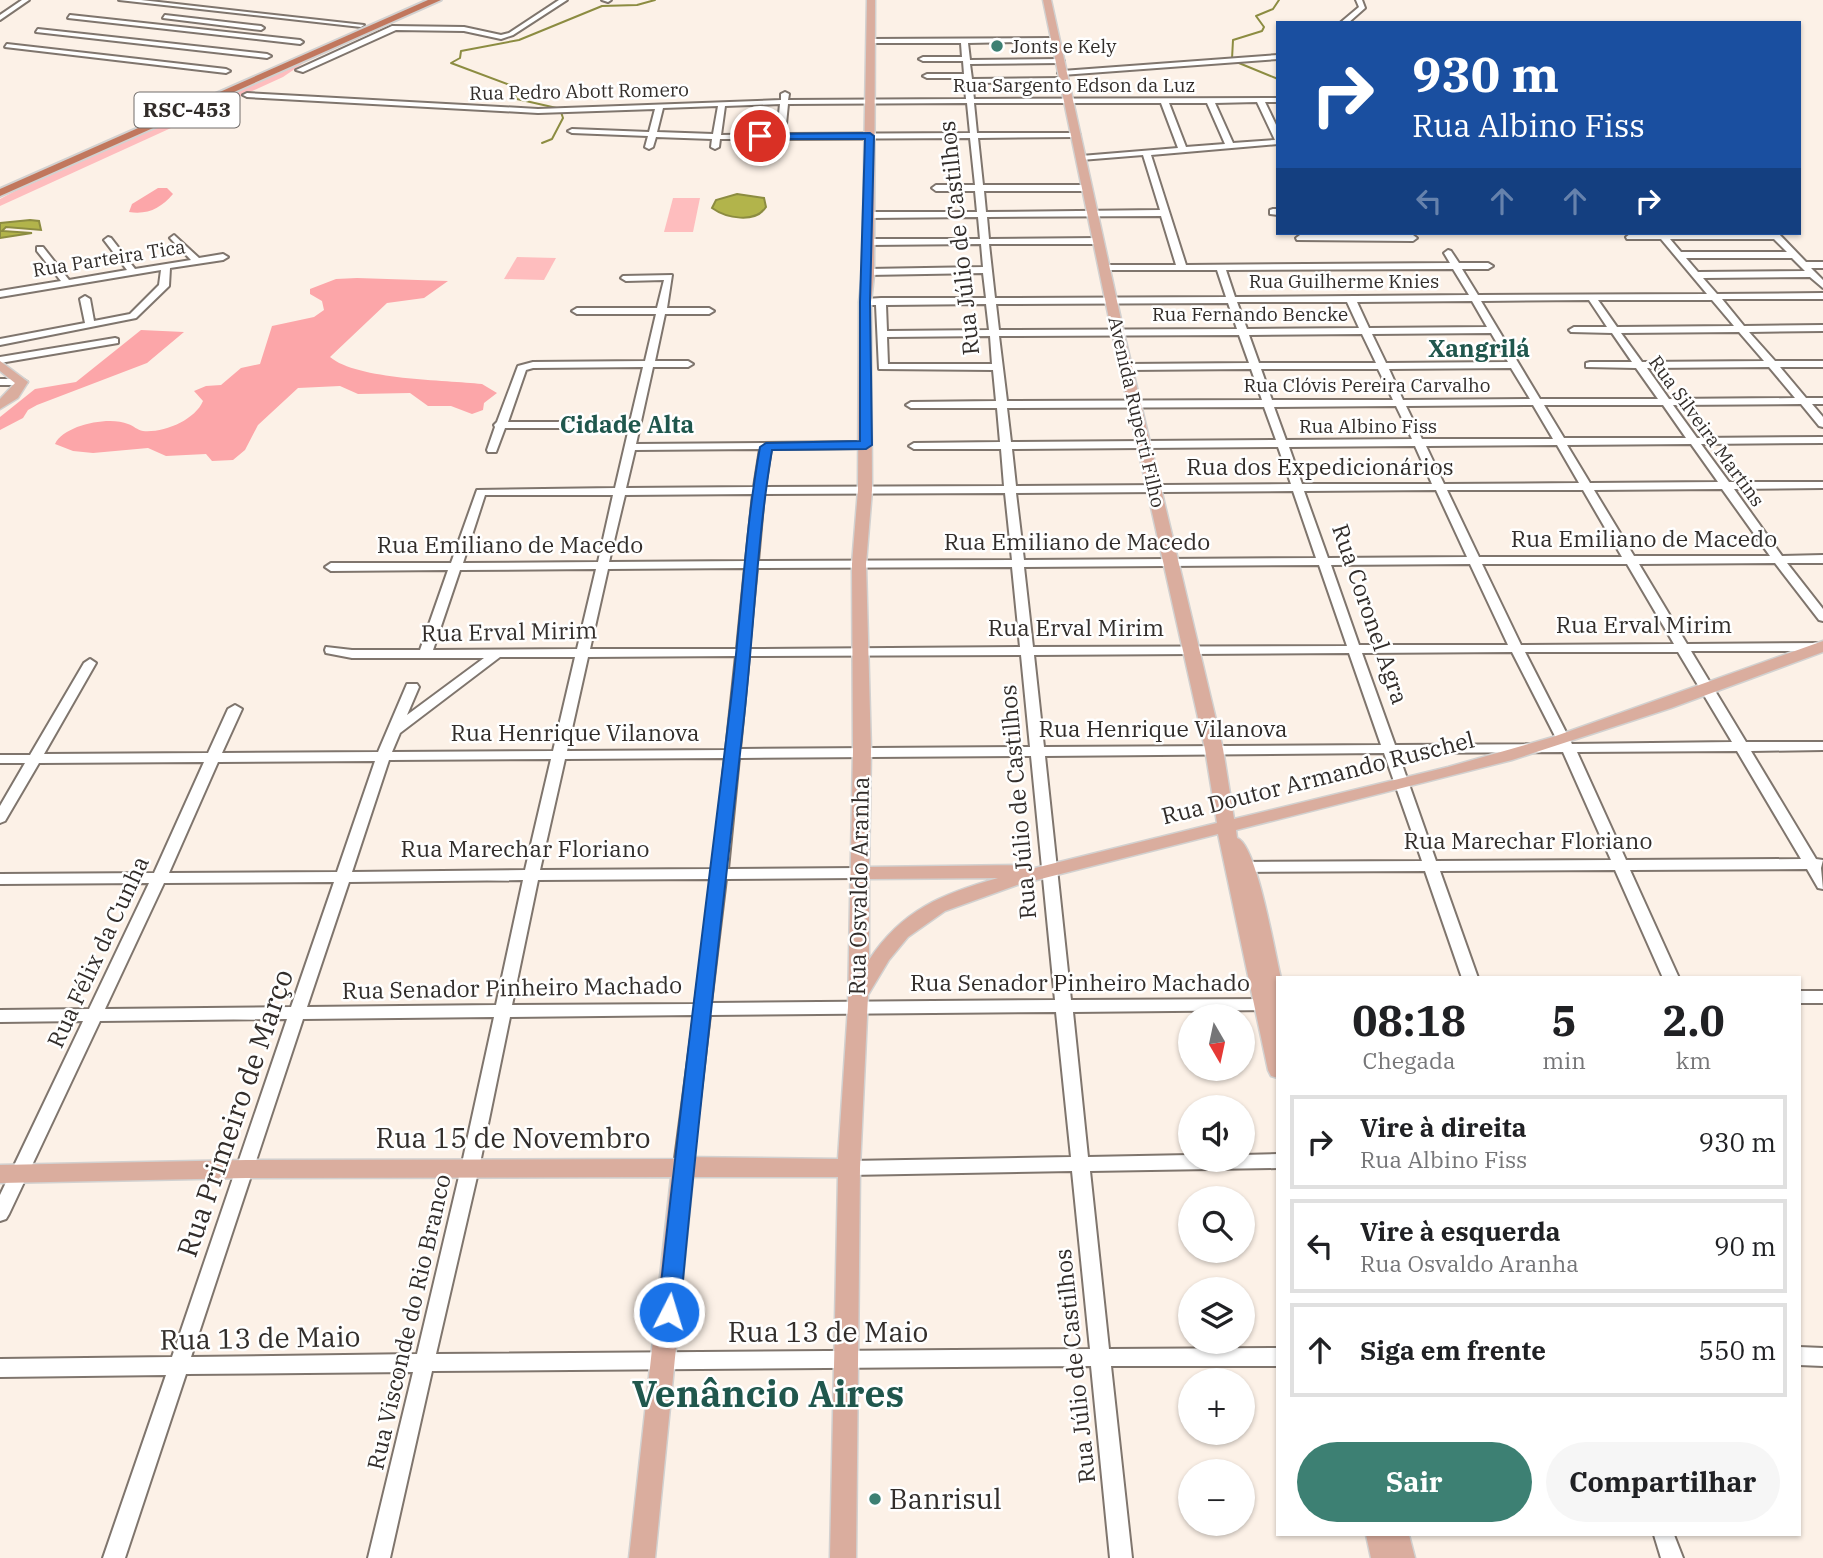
<!DOCTYPE html>
<html lang="pt">
<head>
<meta charset="utf-8">
<style>
  body { margin:0; font-family:"IBM Plex Serif",serif; background:#f6f6f6; color:#202124; height:100vh; display:flex; flex-direction:column; font-size:26px; white-space:nowrap }
  * { box-sizing:border-box; margin:0 }
  p { font-size:23px; color:#757577 }
  .icon { flex:none; width:38px; height:38px; fill:none; stroke:currentColor; stroke-width:2; stroke-linecap:round; stroke-linejoin:round }
  .map { position:relative; flex:1; overflow:hidden }
  .sheet { position:absolute; left:1276px; top:976px; width:525px; height:560px; display:flex; flex-direction:column; background:#fff; border-radius:0px; box-shadow:0 2px 5px #0004 }
  .sheet>* { flex:none }
  .guide { position:absolute; left:1276px; top:21px; width:525px; height:214px; border-radius:0px; box-shadow:0 2px 5px #0004; background:#1a4fa0; color:#fff; overflow:hidden }
  .needle { width:46px; rotate:171deg }
  .controls { position:absolute; left:1178px; top:1004px; display:grid; gap:14px }
  .controls a { display:grid; place-items:center; width:77px; height:77px; border-radius:50%; background:#fff; box-shadow:0 2px 5px #0004; font-size:35px }
  .pin { position:absolute; display:grid; place-items:center; width:60px; height:60px; color:#fff; margin:-30px; border:4px solid #fff; border-radius:50%; box-shadow:0 2px 7px #0007 }
  .me { position:absolute; width:77px; margin:-38px; rotate:5deg; stroke-linejoin:round; filter:drop-shadow(0 0 5px #0008) }
  .turn { display:flex; align-items:center; gap:24px; height:147px; padding:0 21px; font-size:32px }
  .turn .icon { width:91px; height:91px; stroke-width:2.5 }
  .turn b { display:block; font-size:49px; line-height:60px }
  .lanes { display:flex; align-items:center; height:66px; padding:0 21px; background:#0003; justify-content:center; gap:35px; direction:ltr }
  .lanes .off { opacity:.35 }
  .eta { display:flex; justify-content:space-evenly; align-items:center; height:119px; text-align:center }
  .eta b { font-size:42px; font-weight:800; line-height:49px }
  .action { display:flex; gap:14px; margin-top:auto; padding:14px 21px }
  .action a { flex:1; height:80px; border-radius:42px; background:#3d8073; color:#fff; font-size:28px; font-weight:800; line-height:80px; text-align:center }
  .action a+a { background:#f6f6f6; color:#202124 }
  ul { padding:0; list-style:none }
  li { display:flex; align-items:center; gap:21px; height:94px; margin:0 14px 10px; padding:0 7px; border:4px solid #e0e0e0; border-radius:0px }
  li div { flex:1 }
  li b { display:block; font-size:26px }
  li em { font-style:normal }
  .map>svg:first-child { display:block }
</style>
</head>
<body>
<div class="map">
<svg width="1823" height="1558" viewBox="0 0 1823 1558">
  <rect width="100%" height="100%" fill="#fcf1e7"/>
  <g fill="#febdbe">
    <path d="M305 62 283 77 0 206V199L15 191Z"/>
    <path d="M673 198H700L693 232H664Z"/>
    <path d="M517 257 556 258 544 280 504 279Z"/>
  </g>
  <g fill="#fca6a9">
    <path d="M158 188H167L173 194C161 208 148 215 129 212L132 204Z"/>
    <path d="M357 278 448 281 424 298 387 303 330 357C357 380 446 380 482 384L497 393 484 403 483 410 472 414 451 406H428L410 393 358 394 340 386 298 388 258 425 245 450 233 460 212 461 206 454 166 456 148 448 93 453 73 451 55 444C64 425 109 416 128 424 134 426 137 430 143 431 164 433 195 420 203 401L194 391 206 386 221 385 241 368 260 364 272 326 314 317 324 310 322 301 310 294V289L336 279Z"/>
    <path d="M141 330 184 332 147 363 37 405 28 410 23 418 0 430V417L35 389 76 382Z"/>
  </g>
  <g fill="#b2b44b" stroke="#8c8c41" stroke-width="2">
    <path d="M737 194 764 198 766 207C755 224 726 218 712 208L716 200Z"/>
    <path d="M30 220 39 221 41 230 6 227 2 231 32 233 0 238V223Z"/>
  </g>
  <g fill="none" stroke-linecap="round" stroke-linejoin="round">
    <g stroke="#8c8c41" stroke-width="2">
      <path d="M1232 59 1233 40 1262 31 1264 27 1256 16 1273 9 1279 0"/>
      <path d="M1234 61 1278 79"/>
      <path d="M561 109 517 99 510 85 451 63 460 58 461 51 519 40 602 6 637 5 655 0"/>
      <path d="M542 143 552 139 563 118 561 112"/>
    </g>
    <g stroke="#7f756d" stroke-width="4">
      <g id="minor">
        <path d="M22 0H29L0 20V15Z"/>
        <path d="M119 0H141L364 25 361 27Z"/>
        <path d="M559 0H567L513 35 501 39 464 31 396 30 303 72 296 70 392 26 464 27 501 35 509 33Z"/>
        <path d="M602 0H611L608 2Z"/>
        <path d="M1356 0H1362L1365 8 1348 23H1340L1359 7Z"/>
        <path d="M70 15 300 40 303 42 300 44 68 18Z"/>
        <path d="M165 15 261 26 264 28 261 30 163 18Z"/>
        <path d="M38 29 267 54 271 56 267 58 36 32Z"/>
        <path d="M1056 38 1058 41 968 43 970 60 1060 59 1064 61 1060 63 970 64 972 79 1064 78 1068 80 1064 82 972 83 974 99 1278 98V102H1265L1278 129V144L1151 155 1186 265 1450 263 1444 253 1448 250 1451 251 1459 263H1488L1493 266 1488 269H1462L1478 295 1707 294 1661 239H1627L1626 237 1630 234 1778 233 1806 262H1823V268H1811L1823 280V288L1810 277 1703 278 1717 294 1823 293V299H1722L1744 326 1823 325V331L1749 332 1775 361H1823V367H1780L1806 398H1823V404H1812L1823 417V427L1819 426 1801 404 1673 405 1697 438 1823 437V443L1701 444 1729 482H1823V488L1734 489 1782 556 1823 555V563H1787L1823 609V621L1819 620 1775 563 1639 564 1687 644 1823 643V651H1691L1746 742H1823V750L1751 751 1816 859 1823 860 1821 868 1823 889 1818 888 1807 869 1630 870 1679 978H1663L1615 870 1440 871 1478 978H1462L1425 871 1238 872 1231 867 1238 862 1422 861 1384 753 1045 756 1071 1000 1278 999V1009L1273 1010 1073 1012 1088 1157 1190 1155V1160H1242V1155L1278 1154V1168L1090 1171 1109 1349 1278 1348V1366H1111L1132 1558H1110L1091 1366 432 1371 390 1558H368L413 1372 186 1374 125 1558H103L166 1375 0 1377V1359L172 1357 287 1019 100 1021 9 1214 6 1219 0 1221V1195L83 1021 0 1022V1010L89 1009 149 883 0 884V874L154 873 204 762 39 763 5 821 0 823V806L25 763H0V755H30L84 663 90 659 96 663 44 754 208 753 228 709 235 705 242 709 222 753 378 752 407 684H417L419 687 407 715 484 658H352L326 653 325 650 326 647 352 650H420L448 570 331 571 325 567 331 563H451L477 490 615 488 629 428H505L496 452H488L487 450 495 427 494 425 497 422 518 366 533 362 645 361 656 314H577L572 311 577 308H657L664 280 626 281 621 278 623 276 672 275 667 308H709L714 311 709 314H665L655 361H688L693 364 688 367H653L636 444 866 442 871 445 866 448 771 449 765 487 1004 486 1001 449H914L909 446 914 443 1000 442 997 408H911L906 405 911 402 996 401 993 370 879 369 876 305H865L860 302 865 299 881 298H986L983 273 868 275 863 272 868 269 983 267 981 244 868 245 864 242 868 239H980L978 217 869 218 865 215 869 212H977L975 191H936L932 188 936 185H975L970 138 784 139 783 149 779 151 775 149 776 139H720L719 147 715 149 711 147 712 139 656 137 653 147 649 149 645 147 648 136 572 133 568 131 572 129 649 132 655 109 538 113 247 97 243 95 247 93 538 109 781 100V94L785 92 789 94 788 100 966 99 964 78H927L923 76 927 74H964L963 61H923L919 59 923 57H962L961 43H871L868 41 871 39ZM1257 102 1275 140 1233 143 1215 103ZM967 103 970 133 785 134 788 104ZM974 103H1161L1178 148 1081 156 1077 158 1081 160 1143 155 1160 210 986 212 984 191H1087L1091 188 1087 185H983L978 138 1076 137 1080 135 1076 133H977ZM1169 103H1207L1225 144 1186 147ZM780 104 777 134 721 135 725 106ZM718 106 713 134 657 132 663 108ZM1161 216 1176 265H1105L1100 268 1102 270H1217L1226 297 995 298 989 244H1099L1103 241 1099 238 989 239 987 217ZM1670 239H1774L1787 252H1681ZM1686 258H1792L1805 271 1698 272ZM1453 269 1469 295 1235 297 1226 270ZM1589 300 1607 327H1574L1569 330 1571 332 1612 333 1632 362H1590L1586 363V367L1636 368 1658 399H1540L1481 301ZM1598 300H1712L1734 326 1617 327ZM1472 301 1487 327 1369 328 1357 302ZM1237 302H1347L1359 328 1247 329ZM1228 303 1237 329 999 330 996 304ZM986 304 989 330 887 331 886 305ZM1739 332 1764 361 1642 362 1621 333ZM1491 333 1508 362 1386 363 1372 334ZM1362 334 1376 363H1259L1249 335ZM1239 335 1249 363 1128 364 1123 367 1128 370 1251 369 1262 400 1007 401 999 336ZM990 336 992 364H888L887 337ZM643 367 630 422H508L526 370 533 368ZM1769 367 1795 398 1669 399 1647 368ZM1511 368 1530 399 1403 400 1389 369ZM1261 369H1378L1393 400H1272ZM1533 405 1553 439H1422L1406 406ZM1544 405H1663L1686 438H1564ZM1396 406 1412 439 1286 440 1274 407ZM1264 407 1276 440 1011 442 1007 408ZM1691 444 1718 482 1590 483 1567 445ZM1557 445 1579 483 1444 484 1426 446ZM1415 446 1432 484H1302L1289 447ZM1278 447 1291 484 1016 486 1012 449ZM760 449 754 487 626 488 635 450ZM1722 489 1770 556H1634L1594 490ZM1436 490 1467 557 1328 558 1304 491ZM1447 490H1583L1622 557H1479ZM1293 491 1316 558 1024 560 1016 493ZM1005 493 1012 560 758 561 764 494ZM753 494 746 561 609 562 625 495ZM485 495H613L598 562 463 563ZM1470 564 1508 645H1359L1331 565ZM1482 564H1627L1674 644 1521 645ZM1319 565 1347 646 1033 647 1024 567ZM1012 567 1020 647 749 649 757 568ZM745 568 737 649H590L608 569ZM596 569 577 649 433 650 460 570ZM1512 652 1559 744 1395 745 1362 653ZM1525 652H1678L1732 742 1572 744ZM1349 653 1381 745 1044 747 1034 655ZM1021 655 1030 747 740 749 749 656ZM736 656 726 750 567 751 588 657ZM500 657H575L553 751 392 752 400 733ZM1737 751 1801 859 1626 860 1577 752ZM1563 752 1611 860 1436 861 1398 753ZM1031 756 1055 1000 711 1003 726 879 858 878 865 873 858 868 728 869 739 758ZM725 758 713 869 540 870 565 759ZM551 759 525 870 352 872 389 760ZM375 761 337 872 169 873 218 762ZM712 879 695 1004 512 1005 538 880ZM523 880 496 1005 307 1007 349 882ZM334 882 291 1007 105 1009 164 883ZM1056 1012 1071 1157 849 1161 843 1163 840 1168 843 1173 849 1175 1072 1171 1090 1349 436 1354 479 1168 510 1017 694 1015 674 1166 677 1171 683 1173 689 1171 692 1166 710 1015ZM494 1017 461 1168 417 1354 191 1357 303 1019Z"/>
        <path d="M7 44 226 69 230 71 226 73 5 47Z"/>
        <path d="M1278 55V59L1062 75 1058 73 1062 71Z"/>
        <path d="M1273 209H1278V215L1270 214V210Z"/>
        <path d="M174 235 199 258 223 254 228 257 223 260 170 268 169 286 136 318 0 345V339L85 323 80 299 85 296 90 299 94 321 130 314 159 285 161 270 0 297V291L61 281 37 251V247H43L69 280 127 270 104 240 108 237 111 238 135 269 191 260 170 238Z"/>
        <path d="M1300 235H1413L1417 238 1413 241 1297 240 1296 238Z"/>
        <path d="M115 338 118 339V343L0 363V357Z"/>
        <path d="M0 379H22L27 382 22 385H0Z"/>
        <rect x="1799" y="991" width="24" height="12"/>
        <path d="M1799 1347 1823 1348V1366L1799 1365Z"/>
        <path d="M1654 1535H1674L1683 1558H1661Z"/>
      </g>
    </g>
    <g stroke="#d2d1d0" stroke-width="3">
      <g id="major">
        <path d="M867 0H875L874 275 871 302 872 490 866 564 871 751 869 867 1023 865 1031 869 1217 823 1205 749 1112 333 1043 0H1051L1124 333 1223 749 1234 819 1448 767 1553 737 1823 641V652L1671 708 1512 760 1236 830 1237 838C1257 844 1275 955 1281 978H1278V1078L1271 1076 1268 1070 1218 834 1017 885 945 911 908 937 889 960 868 995 860 1168 856 1558H830L838 1177H693L655 1558H629L671 1177 246 1178 0 1183V1165L246 1160 676 1159 683 1157 838 1159 848 1007 853 751 852 564 858 490 859 302 862 275ZM998 878C942 894 902 910 869 960V879Z"/>
        <path d="M0 361 28 382 18 398 0 409V399L15 383 0 371Z"/>
        <path d="M1366 1535H1409L1415 1558H1371Z"/>
      </g>
    </g>
    <g stroke="#d2d1d0" stroke-width="4">
      <path id="highway" d="M428 0H441L0 196V189Z"/>
    </g>
    <use href="#minor" fill="#fff" fill-rule="evenodd"/>
    <use href="#major" fill="#daad9e" fill-rule="evenodd"/>
    <use href="#highway" fill="#c1775d" fill-rule="evenodd"/>
  </g>
  <path fill="#1a73e8" stroke="#114b97" stroke-width="2" d="M870 133 874 136 870 302 872 445 866 449 772 450C757 539 754 629 744 718 722 916 698 1114 680 1312L677 1319 669 1321 662 1319 658 1312C679 1113 705 914 729 716 741 626 744 535 760 447L766 443 860 441V302L865 139H760L755 136 760 134Z"/>
  <g fill="#3d8073" stroke="#fff" stroke-width="2.5">
    <circle cx="997" cy="46" r="7"/>
    <circle cx="875" cy="1499" r="7"/>
  </g>
  <g text-anchor="middle" stroke-width="5" stroke-linejoin="round" paint-order="stroke">
    <g font-size="19" fill="#322d2a" stroke="#fff" text-anchor="start">
      <text x="1011" y="53">Jonts e Kely</text>
    </g>
    <g font-size="19" fill="#322d2a" stroke="#fff">
      <text x="1074" y="92">Rua Sargento Edson da Luz</text>
      <text transform="translate(579 91) rotate(-1)" y="7">Rua Pedro Abott Romero</text>
      <text transform="translate(109 258) rotate(-9)" y="7">Rua Parteira Tica</text>
      <text x="1344" y="288">Rua Guilherme Knies</text>
      <text x="1250" y="321">Rua Fernando Bencke</text>
      <text x="1367" y="392">Rua Clóvis Pereira Carvalho</text>
      <text transform="translate(1137 412) rotate(77)" y="7">Avenida Ruperti Filho</text>
      <text x="1368" y="433">Rua Albino Fiss</text>
      <text transform="translate(1707 431) rotate(54)" y="7">Rua Silveira Martins</text>
    </g>
    <rect fill="#fff" stroke="#706c6a" stroke-width="2" x="134.5" y="92.5" width="105" height="35" rx="5"/>
    <g font-size="21" font-weight="bold" fill="#322d2a">
      <text x="187" y="117">RSC-453</text>
    </g>
    <g font-size="23" fill="#322d2a" stroke="#fff">
      <text transform="translate(959 238) rotate(-96)" y="8">Rua Júlio de Castilhos</text>
      <text x="1320" y="475">Rua dos Expedicionários</text>
      <text x="1644" y="547">Rua Emiliano de Macedo</text>
      <text x="1077" y="550">Rua Emiliano de Macedo</text>
      <text x="510" y="553">Rua Emiliano de Macedo</text>
      <text transform="translate(1370 614) rotate(71)" y="8">Rua Coronel Agra</text>
      <text x="1644" y="633">Rua Erval Mirim</text>
      <text x="1076" y="636">Rua Erval Mirim</text>
      <text transform="translate(509 632) rotate(-1)" y="8">Rua Erval Mirim</text>
      <text x="1163" y="737">Rua Henrique Vilanova</text>
      <text x="575" y="741">Rua Henrique Vilanova</text>
      <text transform="translate(1318 778) rotate(-14)" y="8">Rua Doutor Armando Ruschel</text>
      <text transform="translate(1018 802) rotate(-95)" y="8">Rua Júlio de Castilhos</text>
      <text x="1528" y="849">Rua Marechar Floriano</text>
      <text x="525" y="857">Rua Marechar Floriano</text>
      <text transform="translate(859 886) rotate(-89)" y="8">Rua Osvaldo Aranha</text>
      <text transform="translate(98 952) rotate(-65)" y="8">Rua Félix da Cunha</text>
      <text x="1080" y="991">Rua Senador Pinheiro Machado</text>
      <text transform="translate(512 988) rotate(-1)" y="8">Rua Senador Pinheiro Machado</text>
      <text transform="translate(409 1322) rotate(-77)" y="8">Rua Visconde do Rio Branco</text>
      <text transform="translate(1075 1366) rotate(-96)" y="8">Rua Júlio de Castilhos</text>
    </g>
    <g font-size="24" font-weight="bold" fill="#20574d" stroke="#fff">
      <text x="1479" y="357">Xangrilá</text>
      <text x="627" y="433">Cidade Alta</text>
    </g>
    <g font-size="28" fill="#322d2a" stroke="#fff">
      <text transform="translate(235 1113) rotate(-71)" y="10">Rua Primeiro de Março</text>
      <text x="513" y="1148">Rua 15 de Novembro</text>
      <text x="828" y="1342">Rua 13 de Maio</text>
      <text transform="translate(260 1338) rotate(-1)" y="10">Rua 13 de Maio</text>
    </g>
    <g font-size="28" fill="#322d2a" stroke="#fff" text-anchor="start">
      <text x="889" y="1509">Banrisul</text>
    </g>
    <g font-size="37" font-weight="bold" fill="#20574d" stroke="#fff">
      <text x="768" y="1407">Venâncio Aires</text>
    </g>
  </g>
</svg>
<div class="controls">
<a><svg class="needle" viewBox="-14 -14 28 28"><path d="M0-13l5 13h-10z" fill="#e53935"/><path d="M0 13l5-13h-10z" fill="#757577"/></svg></a>
<a><svg class="icon" aria-label="sound" viewBox="0 0 24 24"><path d="M4 9h4l5-4v14l-5-4H4zM17 9q2 3 0 6"/></svg></a>
<a><svg class="icon" aria-label="search" viewBox="0 0 24 24"><circle cx="10" cy="10" r="6"/><path d="M15 15l6 6"/></svg></a>
<a><svg class="icon" aria-label="layers" viewBox="0 0 24 24"><path d="M12 4l9 5-9 5-9-5zM3 14l9 5 9-5"/></svg></a>
<a>+</a>
<a>−</a>
</div>
<div class="pin" style="left:760px;top:136px;background:#d93025"><svg class="icon" aria-label="arrive" viewBox="0 0 24 24"><path d="M6 21V4h12l-3 4 3 4H6"/></svg></div>
<svg class="me" style="left:669px;top:1312px" viewBox="-20 -20 40 40"><circle r="17" fill="#1a73e8" stroke="#fff" stroke-width="3"/><path d="M0-11L8 9 0 5-8 9z" fill="#fff"/></svg>
<div class="guide">
<div class="turn"><svg class="icon" aria-label="right" viewBox="0 0 24 24"><path d="M7 20v-9h11M14 6l5 5-5 5"/></svg><div><b>930 m</b>Rua Albino Fiss</div></div>
<div class="lanes"><svg class="icon off" aria-label="left" viewBox="0 0 24 24"><path d="M17 20v-9H6M10 6l-5 5 5 5"/></svg><svg class="icon off" aria-label="ahead" viewBox="0 0 24 24"><path d="M12 20V5M6 11l6-6 6 6"/></svg><svg class="icon off" aria-label="ahead" viewBox="0 0 24 24"><path d="M12 20V5M6 11l6-6 6 6"/></svg><svg class="icon" aria-label="right" viewBox="0 0 24 24"><path d="M7 20v-9h11M14 6l5 5-5 5"/></svg></div>
</div>
<section class="sheet">
<div class="eta">
<div><b>08:18</b><p>Chegada</p></div>
<div><b>5</b><p>min</p></div>
<div><b>2.0</b><p>km</p></div>
</div>
<ul>
<li><svg class="icon" aria-label="right" viewBox="0 0 24 24"><path d="M7 20v-9h11M14 6l5 5-5 5"/></svg><div><b>Vire à direita</b><p>Rua Albino Fiss</p></div><em>930 m</em></li>
<li><svg class="icon" aria-label="left" viewBox="0 0 24 24"><path d="M17 20v-9H6M10 6l-5 5 5 5"/></svg><div><b>Vire à esquerda</b><p>Rua Osvaldo Aranha</p></div><em>90 m</em></li>
<li><svg class="icon" aria-label="ahead" viewBox="0 0 24 24"><path d="M12 20V5M6 11l6-6 6 6"/></svg><div><b>Siga em frente</b></div><em>550 m</em></li>
</ul>
<div class="action"><a>Sair</a><a>Compartilhar</a></div>
</section>
</div>
</body>
</html>
